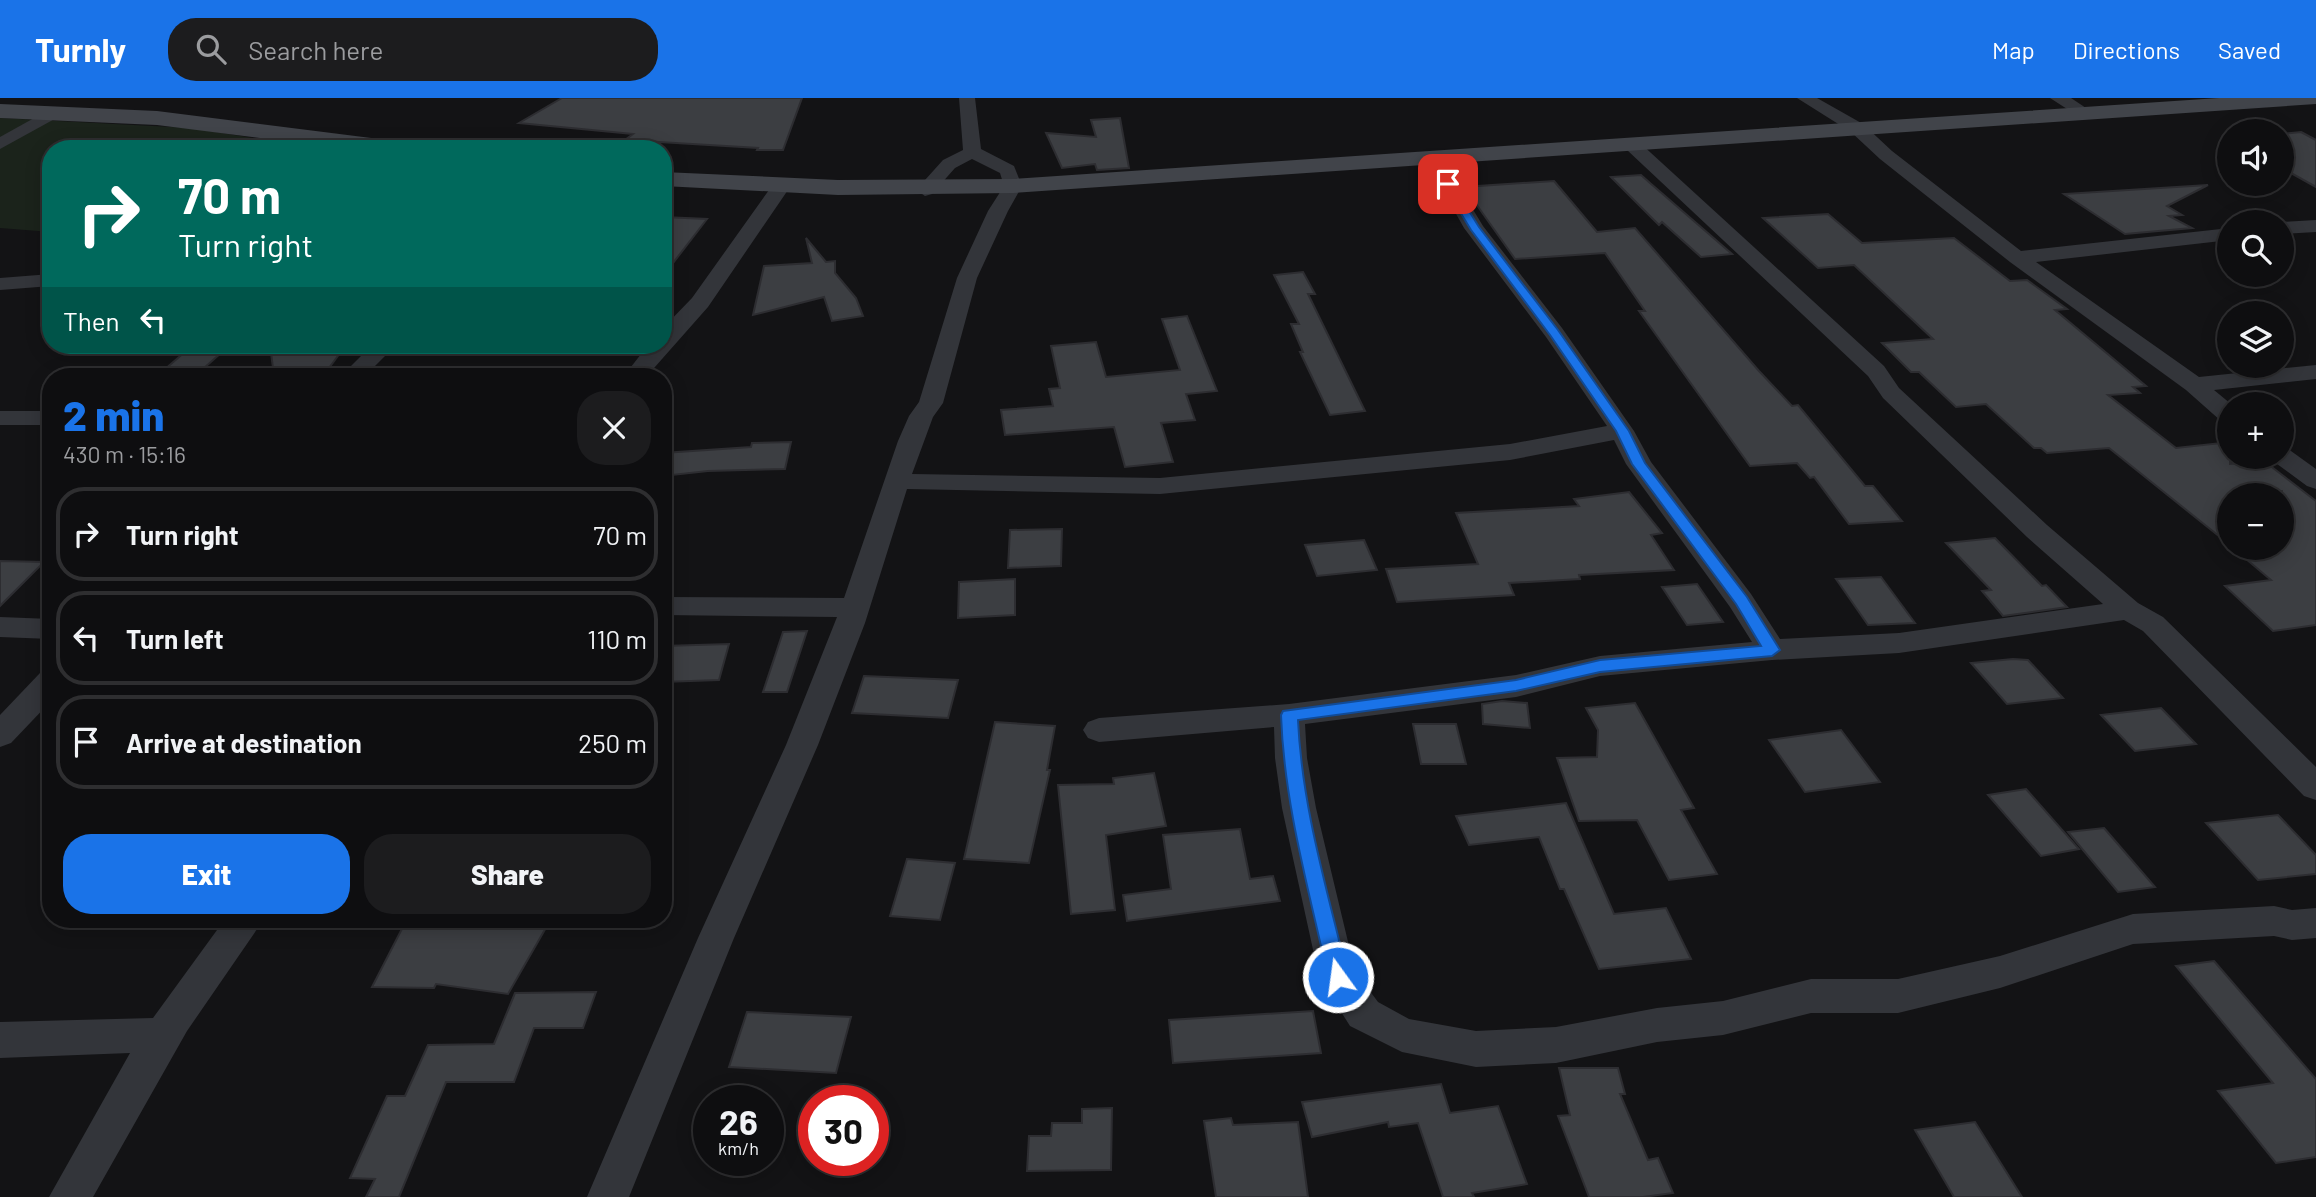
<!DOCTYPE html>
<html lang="en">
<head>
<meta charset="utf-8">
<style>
  body { margin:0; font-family:Barlow,sans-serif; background:#1c1c1e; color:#f1f3f6; height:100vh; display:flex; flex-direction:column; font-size:26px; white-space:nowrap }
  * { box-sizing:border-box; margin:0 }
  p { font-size:23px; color:#9b9c9f }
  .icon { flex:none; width:38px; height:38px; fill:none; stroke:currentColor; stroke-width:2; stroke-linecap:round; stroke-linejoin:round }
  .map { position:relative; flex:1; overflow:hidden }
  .panel { position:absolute; left:42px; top:270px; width:630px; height:560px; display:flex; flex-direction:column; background:#0e0e10; border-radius:28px; box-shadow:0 4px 18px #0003,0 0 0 2px #2e2e30 }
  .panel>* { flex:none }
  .guide { position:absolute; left:42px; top:42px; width:630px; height:214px; border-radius:28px; box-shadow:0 4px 18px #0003,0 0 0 2px #2e2e30; background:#00695c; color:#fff; overflow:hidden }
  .controls { position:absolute; left:2217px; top:21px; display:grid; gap:14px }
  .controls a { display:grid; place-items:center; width:77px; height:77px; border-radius:50%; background:#0e0e10; box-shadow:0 4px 18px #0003,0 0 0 2px #2e2e30; font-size:35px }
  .speed { position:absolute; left:693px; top:987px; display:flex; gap:14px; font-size:35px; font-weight:700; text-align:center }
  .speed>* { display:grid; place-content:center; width:91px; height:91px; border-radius:50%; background:#0e0e10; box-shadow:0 4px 18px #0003,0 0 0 2px #2e2e30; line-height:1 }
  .speed small { font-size:18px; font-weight:400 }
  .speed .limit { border:10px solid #d22; background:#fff; color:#111 }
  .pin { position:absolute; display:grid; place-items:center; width:60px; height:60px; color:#fff; margin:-30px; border-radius:14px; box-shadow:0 4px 10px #0006 }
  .me { position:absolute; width:77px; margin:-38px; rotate:346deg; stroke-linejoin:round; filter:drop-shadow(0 0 5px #0008) }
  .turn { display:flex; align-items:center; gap:24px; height:147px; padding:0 21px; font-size:32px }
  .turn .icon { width:91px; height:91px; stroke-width:2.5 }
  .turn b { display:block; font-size:49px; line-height:60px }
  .then { display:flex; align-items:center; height:66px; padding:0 21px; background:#0003; gap:14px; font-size:26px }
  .round { display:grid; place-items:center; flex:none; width:74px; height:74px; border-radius:28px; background:#1c1c1e }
  .headline { display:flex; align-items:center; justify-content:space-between; height:119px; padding:0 21px }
  h1 { font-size:42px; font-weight:800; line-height:52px; color:#1a73e8 }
  .cta { display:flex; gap:14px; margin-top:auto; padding:14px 21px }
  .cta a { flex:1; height:80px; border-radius:28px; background:#1a73e8; color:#fff; font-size:28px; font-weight:800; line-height:80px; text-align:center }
  .cta a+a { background:#1c1c1e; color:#f1f3f6 }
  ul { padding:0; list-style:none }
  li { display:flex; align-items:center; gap:21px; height:94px; margin:0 14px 10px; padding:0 7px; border:4px solid #2e2e30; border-radius:28px }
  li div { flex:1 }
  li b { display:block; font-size:26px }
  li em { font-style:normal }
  header { display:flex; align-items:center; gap:42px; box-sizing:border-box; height:98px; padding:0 35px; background:#1a73e8; color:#fff }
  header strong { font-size:33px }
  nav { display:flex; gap:38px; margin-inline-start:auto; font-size:24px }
  .search { width:490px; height:63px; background:#1c1c1e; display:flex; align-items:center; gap:18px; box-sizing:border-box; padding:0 24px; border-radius:28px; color:#9b9c9f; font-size:26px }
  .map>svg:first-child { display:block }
</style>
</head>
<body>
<header>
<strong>Turnly</strong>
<div class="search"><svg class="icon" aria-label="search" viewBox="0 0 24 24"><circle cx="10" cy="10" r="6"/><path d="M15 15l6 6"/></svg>Search here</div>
<nav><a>Map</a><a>Directions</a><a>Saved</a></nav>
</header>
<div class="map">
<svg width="2316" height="1099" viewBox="0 0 2316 1099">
  <rect width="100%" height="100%" fill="#131315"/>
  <path fill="#1b231b" d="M0 20 191 30 320 51H51V134L0 130Z"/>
  <g fill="#3c3e42" stroke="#2d2d31" stroke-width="2">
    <path d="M562 0H802L783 52H757L758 50 625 42 633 36 519 25Z"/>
    <path d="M1120 20 1129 70 1097 72 1095 66 1062 70 1046 35 1096 39 1091 22Z"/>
    <path d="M2301 34 2316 42V89L2282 70V36Z"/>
    <path d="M1641 77 1650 85 1732 156 1701 159 1662 124 1659 127 1611 79Z"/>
    <path d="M1554 83 1597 134 1635 130 1759 273 1792 308 1798 307 1865 388H1873L1902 423 1849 426 1814 379 1810 380 1797 365 1750 368 1639 213H1645L1605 155 1515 161 1464 89Z"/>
    <path d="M2208 87 2167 108 2182 117 2169 118 2192 130 2125 136 2064 96Z"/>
    <path d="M1828 116 1862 145 1954 140 2010 183 2027 182 2067 211 2055 212 2146 288 2133 289 2140 295 2108 297 2176 350 2230 344V366L2264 363 2316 403V527L2273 533 2225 488 2271 482 2233 450H2282V393L2230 397V447L2109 350 2047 355 2041 350H2034L1986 306 1956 309 1919 274H1911L1882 245 1933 241 1854 167 1818 170 1763 120Z"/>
    <path d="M663 119 707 121 663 178Z"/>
    <path d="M806 140 826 164 835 163V175L856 200 863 218 832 223 824 199 753 217 764 168 812 165Z"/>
    <path d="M1303 174 1315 196H1308L1365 313 1330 317 1300 254H1303L1291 226H1299L1274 177Z"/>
    <path d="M1187 218 1217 293 1186 296 1195 322 1161 325 1173 364 1125 369 1114 329 1005 337 1001 312 1053 308 1049 291 1060 290 1051 248 1096 244 1106 279 1180 272 1162 221Z"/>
    <path d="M193 247H230L195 278H157Z"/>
    <path d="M270 247H346L323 278H274Z"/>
    <path d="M791 344 785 371 708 373 663 378V355L751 349 752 345Z"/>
    <path d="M1629 394 1662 435 1651 437 1674 472 1579 477 1580 481 1509 485 1514 497 1397 504 1386 471 1478 466 1456 415 1579 408 1574 401Z"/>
    <path d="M1062 431 1061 468 1008 470 1010 432Z"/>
    <path d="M1995 440 2042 488 2046 487 2067 509 2003 518 1982 493 1991 492 1946 445Z"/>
    <path d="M1364 442 1377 472 1317 478 1305 447Z"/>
    <path d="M0 463 44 464 0 508Z"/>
    <path d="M1881 479 1915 525 1868 527 1836 481Z"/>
    <path d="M1015 481V517L958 520 959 484Z"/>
    <path d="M1697 486 1723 524 1687 527 1662 489Z"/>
    <path d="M807 533 787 594H763L783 534Z"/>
    <path d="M729 546 719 582 663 584V548Z"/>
    <path d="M2013 561 2028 562 2063 600 2007 606 1971 565Z"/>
    <path d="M864 578 958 582 948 620 852 615Z"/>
    <path d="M1502 603 1527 605 1530 630 1483 626 1482 606Z"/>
    <path d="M1635 605 1694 710 1681 712 1717 776 1669 782 1637 722 1579 723 1557 660 1597 659 1598 632 1586 610Z"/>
    <path d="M2161 610 2196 646 2135 653 2101 617Z"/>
    <path d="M995 624 1055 628 1047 672H1050L1029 765 964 761Z"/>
    <path d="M1413 626H1456L1466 666H1421Z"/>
    <path d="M1841 632 1880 684 1805 694 1769 642Z"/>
    <path d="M1154 675 1166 728 1106 737 1115 812 1071 816 1058 687 1114 686 1113 680Z"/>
    <path d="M2026 691 2079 751 2041 758 1988 697Z"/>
    <path d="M1566 705 1614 816 1666 810 1691 861 1599 871 1564 791H1560L1539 739 1469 747 1456 718Z"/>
    <path d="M2278 717 2316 757V776L2258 782 2206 725Z"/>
    <path d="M2104 730 2155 789 2118 794 2068 734Z"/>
    <path d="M1240 731 1250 781 1273 778 1280 803 1127 823 1123 797 1171 791 1163 737Z"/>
    <path d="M907 761 955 765 940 822 890 818Z"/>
    <path d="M407 821H551L508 896 436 886 434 890 372 889Z"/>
    <path d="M2214 863 2316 981V1059L2276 1065 2218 993 2273 985 2176 868Z"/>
    <path d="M596 894 583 930H534L514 984H446L399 1099H366L375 1081 350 1080 387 998H405L428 947 494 946 515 895Z"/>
    <path d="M1313 913 1321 955 1173 965 1169 922Z"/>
    <path d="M747 914 851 919 836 975 729 969Z"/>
    <path d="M1559 970H1618L1625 996H1620L1648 1062 1658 1060 1673 1095 1643 1099H1589L1558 1018 1570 1017Z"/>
    <path d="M1441 986 1450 1015 1498 1008 1527 1086 1472 1095 1474 1099H1443L1418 1025 1389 1029 1388 1024 1312 1039 1302 1004Z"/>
    <path d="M1112 1010 1111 1072 1027 1073 1029 1038H1051L1052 1025H1082V1011Z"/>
    <path d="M1231 1020 1233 1027 1298 1024 1308 1099H1216L1204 1023Z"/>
    <path d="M1975 1024 2022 1099H1954L1915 1032Z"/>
  </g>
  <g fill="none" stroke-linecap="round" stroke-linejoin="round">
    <g fill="#33353a" fill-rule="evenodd">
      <path d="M959 0H975L981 51 1014 68 1022 88 1008 113 977 180 943 305 933 319 912 376 1160 380 1510 346 1607 328 1546 239 1464 130 1425 61 1434 56 1440 57 1483 128 1562 230 1634 333 1651 364 1751 496 1780 541 1899 535 2103 506 2027 439 1883 300 1868 278 1627 52 1624 48 1633 43 1639 44 1884 268 1899 290 2047 427 2138 505 2163 519 2316 669V702L2304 698 2143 533 2124 522 1899 555 1772 562 1600 578 1516 599 1305 626 1307 660 1316 710 1355 873 1378 904 1409 921 1476 933 1556 929 1657 910 1723 903 1811 881H1898L2000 858 2133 816 2274 808 2292 812 2316 810V840L2292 842 2274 838 2133 846 2000 890 1898 915H1811L1723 937 1657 944 1556 965 1476 969 1402 954 1350 928 1319 879 1282 710 1275 660 1274 629 1099 644 1088 640 1083 632 1088 624 1099 620 1289 606 1516 577 1600 558 1752 544 1730 509 1626 366 1614 342 1510 362 1160 396 907 391 865 525 818 647 734 840 629 1099H587L698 840 786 647 837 519 663 517V499L844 500 898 343 909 318 919 304 957 180 988 113 1004 88 1000 75 972 61 955 70 932 96 925 98 916 92 943 62 963 52Z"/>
      <path d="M1797 0H1817L1863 26 1892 53 2021 153 2230 130V142L2036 164 2199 279 2316 267V281L2214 292 2231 306 2230 325 2221 323 2186 292 2010 164 1880 61 1851 34Z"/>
      <path d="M2050 0H2071L2092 14 2090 18H2078Z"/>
      <path d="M54 9 60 10 62 14 60 18 0 51V39Z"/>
      <path d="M781 83 790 89 708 209 647 278H624L648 247H663V230L692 200 774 85Z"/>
      <path d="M2316 122V134L2282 136 2281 124Z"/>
      <path d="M51 176V188L0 192V180Z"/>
      <path d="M372 247H396L365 278H341Z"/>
      <rect x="0" y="313" width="51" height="14"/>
      <path d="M2282 350 2291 353 2316 371V391L2307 388 2273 363 2270 359H2282Z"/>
      <path d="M0 519 51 521V541L0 539Z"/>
      <path d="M51 572V603L11 645 0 649V617L40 575Z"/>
      <path d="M225 821H264L187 933 93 1099H49L130 955 0 960V924L153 920Z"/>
    </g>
    <g fill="#41444a" fill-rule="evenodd">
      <path d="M2219 0H2316V6L1013 95 838 97 663 88V74L838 82 1013 81Z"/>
      <path d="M0 6 157 13 403 44 411 46 414 51H346L157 27 0 20Z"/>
    </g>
  </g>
  <path fill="#1a73e8" stroke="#114b97" stroke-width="2" d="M1444 84H1451L1479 129 1558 232 1629 333 1645 365 1747 499 1780 552 1772 558 1600 574 1516 593 1298 622C1302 710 1328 794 1348 879L1346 885 1338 888 1331 885 1328 879C1309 792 1284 706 1281 617L1283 613 1516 582 1600 562 1761 548 1736 506 1632 366 1616 333 1550 237 1471 132 1443 86Z"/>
</svg>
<div class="controls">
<a><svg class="icon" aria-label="sound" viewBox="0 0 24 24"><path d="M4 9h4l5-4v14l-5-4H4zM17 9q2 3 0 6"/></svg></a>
<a><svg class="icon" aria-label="search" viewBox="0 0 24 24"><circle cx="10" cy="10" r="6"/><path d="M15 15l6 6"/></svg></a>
<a><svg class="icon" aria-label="layers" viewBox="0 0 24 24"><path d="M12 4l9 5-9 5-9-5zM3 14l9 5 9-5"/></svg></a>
<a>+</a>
<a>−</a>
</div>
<div class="speed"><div>26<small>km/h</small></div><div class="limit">30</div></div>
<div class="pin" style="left:1448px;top:86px;background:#d93025"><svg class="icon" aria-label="arrive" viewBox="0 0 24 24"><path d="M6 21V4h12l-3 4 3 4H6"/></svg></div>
<svg class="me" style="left:1338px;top:879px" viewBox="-20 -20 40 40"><circle r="17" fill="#1a73e8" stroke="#fff" stroke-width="3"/><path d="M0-11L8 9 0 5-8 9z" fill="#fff"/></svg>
<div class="guide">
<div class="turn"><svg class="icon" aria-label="right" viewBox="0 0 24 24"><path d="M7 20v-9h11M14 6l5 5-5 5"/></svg><div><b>70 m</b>Turn right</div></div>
<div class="then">Then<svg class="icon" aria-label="left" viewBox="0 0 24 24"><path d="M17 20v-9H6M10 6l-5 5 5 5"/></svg></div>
</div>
<section class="panel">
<div class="headline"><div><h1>2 min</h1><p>430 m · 15:16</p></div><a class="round"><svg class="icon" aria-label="close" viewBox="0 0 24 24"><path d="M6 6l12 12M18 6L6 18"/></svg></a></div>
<ul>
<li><svg class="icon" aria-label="right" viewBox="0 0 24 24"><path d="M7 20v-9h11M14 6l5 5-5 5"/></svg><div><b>Turn right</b></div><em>70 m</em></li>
<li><svg class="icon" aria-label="left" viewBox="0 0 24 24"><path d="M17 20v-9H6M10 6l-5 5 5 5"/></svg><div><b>Turn left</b></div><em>110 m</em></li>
<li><svg class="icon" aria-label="arrive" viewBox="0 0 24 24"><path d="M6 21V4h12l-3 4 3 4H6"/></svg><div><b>Arrive at destination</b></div><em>250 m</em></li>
</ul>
<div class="cta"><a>Exit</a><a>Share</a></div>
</section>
</div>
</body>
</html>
